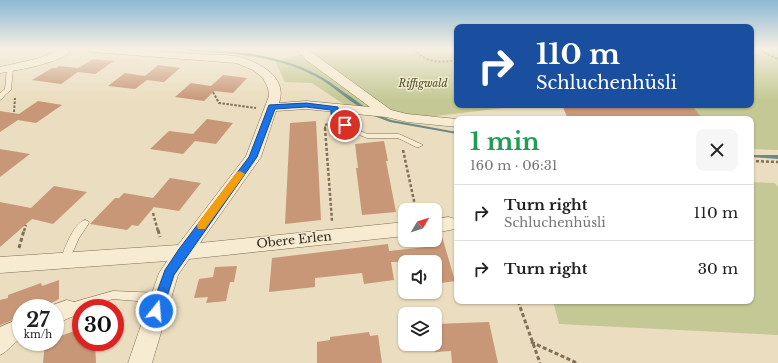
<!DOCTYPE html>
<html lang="en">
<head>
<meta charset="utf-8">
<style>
  body { margin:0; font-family:"Libre Baskerville",serif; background:#f6f6f6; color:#222; height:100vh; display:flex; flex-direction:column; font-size:15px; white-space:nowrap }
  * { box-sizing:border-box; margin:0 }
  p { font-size:13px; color:#767676 }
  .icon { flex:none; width:22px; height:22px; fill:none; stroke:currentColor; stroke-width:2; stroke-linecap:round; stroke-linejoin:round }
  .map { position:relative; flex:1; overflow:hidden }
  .panel { position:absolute; left:454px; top:116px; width:300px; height:188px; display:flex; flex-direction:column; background:#fff; border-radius:8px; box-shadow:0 1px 3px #0004 }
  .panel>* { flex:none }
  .hud { position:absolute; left:454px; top:24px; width:300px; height:84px; border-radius:8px; box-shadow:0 1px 3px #0004; background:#1a4fa0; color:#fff; overflow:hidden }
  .needle { width:26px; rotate:51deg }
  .fabs { position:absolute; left:398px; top:203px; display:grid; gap:8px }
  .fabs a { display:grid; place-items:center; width:44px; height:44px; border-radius:8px; background:#fff; box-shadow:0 1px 3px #0004; font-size:20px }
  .speed { position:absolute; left:12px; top:299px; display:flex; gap:8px; font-size:20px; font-weight:700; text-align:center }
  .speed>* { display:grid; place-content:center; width:52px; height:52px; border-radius:50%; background:#fff; box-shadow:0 1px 3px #0004; line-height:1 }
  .speed small { font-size:10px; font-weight:400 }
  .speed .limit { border:6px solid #d22; background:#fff; color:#111 }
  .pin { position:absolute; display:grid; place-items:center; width:34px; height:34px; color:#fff; margin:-17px; border:2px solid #fff; border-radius:50%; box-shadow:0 1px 4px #0007 }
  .me { position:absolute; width:44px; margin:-22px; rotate:17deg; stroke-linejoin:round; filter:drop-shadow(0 0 3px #0008) }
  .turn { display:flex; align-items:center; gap:14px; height:84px; padding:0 16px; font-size:18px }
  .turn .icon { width:52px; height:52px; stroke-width:2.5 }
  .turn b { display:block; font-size:28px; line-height:34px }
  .round { display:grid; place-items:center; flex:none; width:42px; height:42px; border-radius:8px; background:#f6f6f6 }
  .overview { display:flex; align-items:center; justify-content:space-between; height:68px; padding:0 16px }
  h1 { font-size:24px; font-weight:800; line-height:30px; color:#1e9e55 }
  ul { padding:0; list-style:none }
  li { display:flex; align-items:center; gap:12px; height:56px; padding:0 16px; border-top:1px solid #e0e0e0 }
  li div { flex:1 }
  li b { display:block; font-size:15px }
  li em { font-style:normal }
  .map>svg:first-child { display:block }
</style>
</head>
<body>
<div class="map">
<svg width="778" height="363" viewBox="0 0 778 363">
  <rect width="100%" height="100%" fill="#ebddbf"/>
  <g fill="#c3c894">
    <path d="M324 49H457V105H515L513 107 427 117 345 105 312 83 285 82 275 61Z"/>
    <path d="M751 49H778V150L751 149V119H658L647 105H751Z"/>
    <path d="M751 182 775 183 778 187V335L559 324 553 301H751Z"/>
  </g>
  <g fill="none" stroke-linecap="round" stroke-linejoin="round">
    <g fill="#6a8a82" fill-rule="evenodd">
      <path d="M170 49C220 49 273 51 318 75 330 81 340 90 351 97 356 101 361 104 366 108L365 109H363C346 99 332 85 315 76 271 53 221 53 172 50Z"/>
      <path d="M374 114H376L391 120 457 132V134L390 122 374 116Z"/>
      <path d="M751 155H778V159L751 157Z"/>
    </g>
  </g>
  <g fill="#c89777">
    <path d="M93 59 114 61 95 74 78 72 61 84 32 80 52 68H56L59 66 78 68Z"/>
    <path d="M158 65 180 68 164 82 147 80 135 89 108 86 125 73 145 76Z"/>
    <path d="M223 75 247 78 233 93 214 91 204 101 175 97 191 83 211 86Z"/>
    <path d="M38 101 62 105 36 123 18 120 0 132V111L19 114Z"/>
    <path d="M562 105H691L703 119H568Z"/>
    <path d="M207 119 233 123 216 144 195 141 183 154 150 149 169 131 193 134Z"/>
    <path d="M316 121 321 220 285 224 290 123Z"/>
    <path d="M384 141 388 161H386L396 212 362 215 356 168H358L355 144Z"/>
    <path d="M0 149 30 154 0 177Z"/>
    <path d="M170 178 201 183 179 211 154 207 138 226 132 225 127 230 90 224 115 198H119L124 193 153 198Z"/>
    <path d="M54 186 87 192 53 224 32 219 0 247V202L31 208Z"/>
    <path d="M441 233 455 281 435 284V262H391L394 280 364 284 362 273 315 278V287L269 292 272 258 388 244 389 251 435 246V234Z"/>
    <path d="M237 266 234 282H230L226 301 206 303 208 297 194 298 199 279 213 277 215 267Z"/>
    <path d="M59 280V299L46 306V308H21V317L0 325V300L8 298V295L41 283 42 286Z"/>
    <path d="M489 322 498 363H452L451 351 435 352V324Z"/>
    <path d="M77 330V333L81 331V342H95L96 363H43L45 342H55V338Z"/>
    <path d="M369 332 370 336 378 335 382 363H317V342L330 340V337Z"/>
  </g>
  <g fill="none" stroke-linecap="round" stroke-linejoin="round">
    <g stroke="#836e59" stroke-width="1">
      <g id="lane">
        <path d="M10 66 13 68 11 90 5 95 2 99 0 100V93L5 89 7 68Z"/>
        <path d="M335 106 338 108V115L341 120 354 129 368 134H399L423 145 419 147H416L398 138H367L350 131 336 122 332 115V108Z"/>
        <path d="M85 220 88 221 89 223 79 238 68 263 65 264 62 263 60 260C65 249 73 223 85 220Z"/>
        <path d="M113 291 160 293 164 295 165 298 164 301 160 303 113 299 85 308H81V309L67 314 63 312 62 309 63 306 67 304Z"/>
      </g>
    </g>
    <g stroke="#836e59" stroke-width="1">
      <g id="street">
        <path d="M60 49H73C63 63 18 70 0 73V67L40 58Z"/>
        <path d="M87 49C124 49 160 51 197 54 211 55 227 54 240 57 261 63 288 78 279 103L306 101 370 107 305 59 296 49H307L391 110 407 114 457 119V127L407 122 386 117 306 109 276 111 261 157 200 243 405 222V236L189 259 178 275 152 363H128L159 273 167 261 0 273V257L178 245 246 156 269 96 268 88 263 78 253 70 236 63 92 52Z"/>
        <path d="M449 217 455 219 457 222 455 229 435 233V219Z"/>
        <path d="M67 300 74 302 78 309 74 316 55 324V308L47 307Z"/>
        <path d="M21 318V339C12 343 9 351 0 355V327Z"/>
      </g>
    </g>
    <g stroke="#836e59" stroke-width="2" stroke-dasharray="2.5 1.5" stroke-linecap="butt">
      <path d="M414 49C426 63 440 63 457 60"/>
      <path d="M757 49 778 59"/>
      <path d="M213 92 219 103 256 108"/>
      <path d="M14 112 15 98"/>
      <path d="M325 129V125L328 124"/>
    </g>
    <g stroke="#836e59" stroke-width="2.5" stroke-dasharray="3 2" stroke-linecap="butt">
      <path d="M325 128 332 221"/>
      <path d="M403 150 416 210"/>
      <path d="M751 161 778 162"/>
      <path d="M153 213 158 231"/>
      <path d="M24 231 26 225"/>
    </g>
    <g stroke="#836e59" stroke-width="3" stroke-dasharray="4 2.5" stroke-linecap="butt">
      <path d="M158 230 160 237"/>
      <path d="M19 248 24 230"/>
      <path d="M518 301 540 363"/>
      <path d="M531 342 577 363"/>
    </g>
    <use href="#lane" fill="#f7ebd2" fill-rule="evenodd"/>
    <use href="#street" fill="#f7ebd2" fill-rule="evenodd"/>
  </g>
  <linearGradient id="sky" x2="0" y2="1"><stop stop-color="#8cb8d4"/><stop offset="0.49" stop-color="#f6f0e2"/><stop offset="1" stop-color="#f6f0e2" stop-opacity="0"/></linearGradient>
  <rect width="778" height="100" fill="url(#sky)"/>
  <path fill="#1a73e8" stroke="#114b97" d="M306 103 338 107V116L341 119 349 125 345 128C336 125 330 119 331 110L306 107 275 109 257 157 174 275 161 315 156 316 152 315 150 311 165 270 179 249 249 157 269 105Z"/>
  <path fill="#f59e0b" d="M240 171 245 174 205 229H198L197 226 198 223 237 172Z"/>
  <g text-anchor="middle" stroke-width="3" stroke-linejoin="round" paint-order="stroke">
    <g font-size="10" font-style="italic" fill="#444e24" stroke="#f3e8cf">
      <text x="423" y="87">Riffigwald</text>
    </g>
    <g font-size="12" fill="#33271c" stroke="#f3e8cf">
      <text transform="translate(294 240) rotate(-6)" y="4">Obere Erlen</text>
    </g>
  </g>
</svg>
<div class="fabs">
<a><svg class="needle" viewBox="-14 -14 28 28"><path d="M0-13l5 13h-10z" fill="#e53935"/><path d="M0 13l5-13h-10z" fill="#767676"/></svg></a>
<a><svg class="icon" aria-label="sound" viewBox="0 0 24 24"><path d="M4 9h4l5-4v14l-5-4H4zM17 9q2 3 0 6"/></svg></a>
<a><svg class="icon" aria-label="layers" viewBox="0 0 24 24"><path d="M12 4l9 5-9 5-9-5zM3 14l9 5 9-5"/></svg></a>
</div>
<div class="speed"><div>27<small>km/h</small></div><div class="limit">30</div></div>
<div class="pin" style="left:345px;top:125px;background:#d93025"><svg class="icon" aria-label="arrive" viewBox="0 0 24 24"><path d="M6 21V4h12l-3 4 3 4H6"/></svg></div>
<svg class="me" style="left:156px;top:311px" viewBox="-20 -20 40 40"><circle r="17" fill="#1a73e8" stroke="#fff" stroke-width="3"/><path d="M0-11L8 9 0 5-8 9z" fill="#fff"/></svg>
<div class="hud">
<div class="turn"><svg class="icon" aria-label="right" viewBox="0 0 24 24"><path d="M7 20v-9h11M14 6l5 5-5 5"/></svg><div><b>110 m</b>Schluchenhüsli</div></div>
</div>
<section class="panel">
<div class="overview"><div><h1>1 min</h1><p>160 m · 06:31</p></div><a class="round"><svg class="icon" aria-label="close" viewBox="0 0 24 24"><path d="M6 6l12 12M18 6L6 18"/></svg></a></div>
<ul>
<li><svg class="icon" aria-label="right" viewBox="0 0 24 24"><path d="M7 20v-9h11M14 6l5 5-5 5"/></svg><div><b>Turn right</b><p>Schluchenhüsli</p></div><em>110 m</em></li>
<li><svg class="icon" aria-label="right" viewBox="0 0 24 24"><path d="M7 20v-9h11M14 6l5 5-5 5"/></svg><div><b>Turn right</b></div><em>30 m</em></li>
</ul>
</section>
</div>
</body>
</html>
